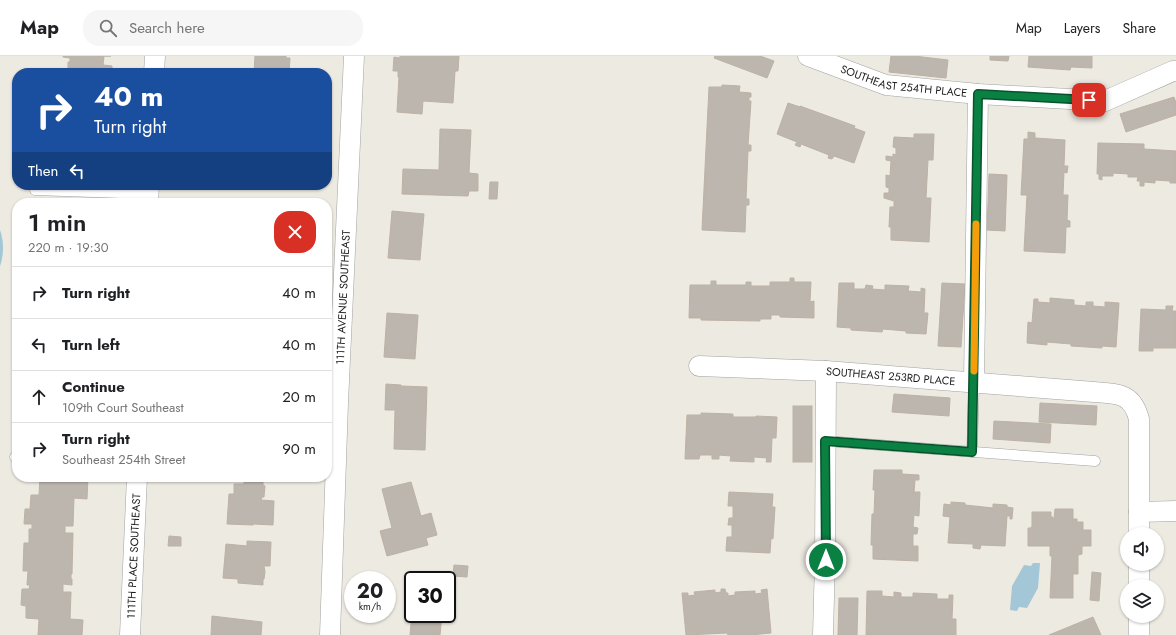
<!DOCTYPE html>
<html lang="en">
<head>
<meta charset="utf-8">
<style>
  body { margin:0; font-family:Jost,sans-serif; background:#f6f6f6; color:#202124; height:100vh; display:flex; flex-direction:column; font-size:15px; white-space:nowrap }
  * { box-sizing:border-box; margin:0 }
  p { font-size:13px; color:#757577 }
  .icon { flex:none; width:22px; height:22px; fill:none; stroke:currentColor; stroke-width:2; stroke-linecap:round; stroke-linejoin:round }
  .map { position:relative; flex:1; overflow:hidden }
  .side { position:absolute; left:12px; top:142px; width:320px; height:284px; display:flex; flex-direction:column; background:#fff; border-radius:16px; box-shadow:0 1px 3px #0004 }
  .side>* { flex:none }
  .hud { position:absolute; left:12px; top:12px; width:320px; height:122px; border-radius:16px; box-shadow:0 1px 3px #0004; background:#1a4fa0; color:#fff; overflow:hidden }
  .buttons { position:absolute; left:1120px; top:471px; display:grid; gap:8px }
  .buttons a { display:grid; place-items:center; width:44px; height:44px; border-radius:50%; background:#fff; box-shadow:0 1px 3px #0004; font-size:20px }
  .speed { position:absolute; left:344px; top:515px; display:flex; gap:8px; font-size:20px; font-weight:700; text-align:center }
  .speed>* { display:grid; place-content:center; width:52px; height:52px; border-radius:50%; background:#fff; box-shadow:0 1px 3px #0004; line-height:1 }
  .speed small { font-size:10px; font-weight:400 }
  .speed .limit { border:2px solid #111; border-radius:6px; background:#fff; color:#111 }
  .pin { position:absolute; display:grid; place-items:center; width:34px; height:34px; color:#fff; margin:-17px; border-radius:8px; box-shadow:0 2px 6px #0006 }
  .me { position:absolute; width:44px; margin:-22px; rotate:0deg; stroke-linejoin:round; filter:drop-shadow(0 0 3px #0008) }
  .turn { display:flex; align-items:center; gap:14px; height:84px; padding:0 16px; font-size:18px }
  .turn .icon { width:52px; height:52px; stroke-width:2.5 }
  .turn b { display:block; font-size:28px; line-height:34px }
  .then { display:flex; align-items:center; height:38px; padding:0 16px; background:#0003; gap:8px; font-size:15px }
  .round { display:grid; place-items:center; flex:none; width:42px; height:42px; border-radius:16px; background:#f6f6f6 }
  .summary { display:flex; align-items:center; justify-content:space-between; height:68px; padding:0 16px }
  h1 { font-size:24px; font-weight:600; line-height:30px }
  ul { padding:0; list-style:none }
  li { display:flex; align-items:center; gap:12px; height:52px; padding:0 16px; border-top:1px solid #e0e0e0 }
  li div { flex:1 }
  li b { display:block; font-size:15px }
  li em { font-style:normal }
  header { display:flex; align-items:center; gap:24px; box-sizing:border-box; height:56px; padding:0 20px; background:#fff; border-bottom:1px solid #e0e0e0 }
  header strong { font-size:19px }
  nav { display:flex; gap:22px; margin-inline-start:auto; font-size:14px }
  .search { width:280px; height:36px; background:#f6f6f6; display:flex; align-items:center; gap:10px; box-sizing:border-box; padding:0 14px; border-radius:16px; color:#757577; font-size:15px }
  .map>svg:first-child { display:block }
</style>
</head>
<body>
<header>
<strong>Map</strong>
<div class="search"><svg class="icon" aria-label="search" viewBox="0 0 24 24"><circle cx="10" cy="10" r="6"/><path d="M15 15l6 6"/></svg>Search here</div>
<nav><a>Map</a><a>Layers</a><a>Share</a></nav>
</header>
<div class="map">
<svg width="1176" height="579" viewBox="0 0 1176 579">
  <rect width="100%" height="100%" fill="#eceae1"/>
  <g fill="#a4c7d8">
    <path d="M0 174C4 185 4 199 0 210Z"/>
    <path d="M1033 507H1040L1038 532 1027 552 1019 551 1017 555 1010 554 1012 530 1024 509 1031 510Z"/>
  </g>
  <g fill="#bcb6ae" stroke="#bdb1a5">
    <path d="M63 0H111H104L103 9 112 10V17H68V6H70V2L63 1Z"/>
    <path d="M255 0H286V2H290L289 17H254Z"/>
    <path d="M400 0H459L458 15H455L453 47 423 45 422 58 397 56 399 21H398V15H393L394 1 400 2Z"/>
    <path d="M715 0H760L774 5 767 22 714 2Z"/>
    <path d="M891 0H914L948 4 946 22 889 16Z"/>
    <path d="M990 0H1009L1008 5 990 4Z"/>
    <path d="M1029 0H1092V12L1071 11 1070 14 1028 11Z"/>
    <path d="M722 29 740 30 739 36 751 37V41H749V45H751L748 89H751V95H748L746 143H749V149H746L745 176 702 174 709 31H722Z"/>
    <path d="M1174 41 1176 47V59L1126 76 1120 58Z"/>
    <path d="M788 47 800 51V50L855 70 854 72 865 76 854 107 834 100 832 103 828 102 829 99 801 88 800 91 795 89 797 86 777 78Z"/>
    <path d="M440 73 471 74 469 117 478 118V135H469L468 140 402 138 403 113 439 114Z"/>
    <path d="M1028 76 1035 77V82L1065 84 1064 110H1068L1067 117 1064 116 1063 139H1068L1067 164 1070 165V171H1066L1065 197 1024 195 1027 139H1021L1024 83H1028Z"/>
    <path d="M914 78H934L933 104H928L926 142H931L929 186 891 184V171H889L890 151H894V145L884 142V137H889V132L886 131V119L890 120 891 105 886 104V100L893 101V98L896 99V92L893 91 894 81 914 82Z"/>
    <path d="M1098 87 1144 88V93L1176 95V127H1170V125L1155 124V127L1144 126V130H1140V125H1137L1138 121H1128V118L1113 117V120H1102V124L1099 123V118H1097Z"/>
    <path d="M989 118 1007 119 1005 175 987 174Z"/>
    <path d="M490 126H498L497 143H489Z"/>
    <path d="M392 155 424 158 420 204 388 202Z"/>
    <path d="M790 222H794V226H811L810 246 814 245V262L780 261V259H771V263H760V265L701 264V262H689L690 229H711V225H716V229H746V226H751V230H770V226H790Z"/>
    <path d="M839 227H854V233H865L866 229 873 230 872 233 885 234V229L909 230 908 235 921 236V232L925 233 924 257H928L926 278 906 277V275L883 273 882 276 851 274V272L837 271Z"/>
    <path d="M942 227 965 228 961 291 938 290Z"/>
    <path d="M1050 242 1074 244V249L1086 250V246H1093V250L1105 251V246L1119 247 1116 291 1102 290V292L1071 290V288L1047 286V289L1027 287 1028 266 1032 267 1034 243H1038V246L1050 247Z"/>
    <path d="M1166 250H1173L1172 255H1176V292H1153V295H1139L1141 253 1166 254Z"/>
    <path d="M387 257 418 259 415 303 384 301Z"/>
    <path d="M386 328 401 329V330L427 331 425 394 394 393 395 354H385Z"/>
    <path d="M894 338 950 342 949 360 892 356Z"/>
    <path d="M1040 347 1097 350 1096 369 1039 366Z"/>
    <rect x="793" y="350" width="19" height="56"/>
    <path d="M701 357 733 358V361H756V360L777 361 776 382H772L771 406H766L767 402 754 401V406L730 405 731 400 719 399V403H712V399H700L699 403H685L687 359H701Z"/>
    <path d="M994 365 1051 368 1050 387 993 383Z"/>
    <path d="M874 414H902V418L919 419V424H915L914 436H920L919 460 914 459 913 471 918 472 917 478H913V490H918V505L873 503V489H871L872 458H874L875 434H873Z"/>
    <path d="M40 421H88L87 443 74 442 73 470H65V477H73L72 518H71V523H72V529L63 528V536H71L70 563 83 564 82 579H38L39 563 26 562V550L21 549 22 533H29L30 529H27L28 515H23L24 487H29V473H32V468H24L25 453H30L31 439H39Z"/>
    <path d="M244 425 263 426V429L265 430 264 441H262L261 444 274 445 273 469 253 468V469L227 468 229 438H234V428H244Z"/>
    <path d="M411 426 421 460 431 457 437 479 426 482 428 489 387 500 380 475 392 472 382 433Z"/>
    <path d="M729 436 773 438 772 451H775L773 483 771 482 770 497 726 495 727 481H732V469H728L729 462H733V450H728Z"/>
    <path d="M951 446 965 447V449L993 452V448L1007 449V451L1013 452 1012 463H1010V460H1007L1005 490 981 489 980 493 973 492V488L948 487 950 461 943 460 944 448 951 449Z"/>
    <path d="M1055 453H1073V463H1077V466H1083V474H1091V490H1082V498L1078 499V518H1073V542H1050L1052 500H1050V490H1028V472H1031L1032 470V456H1051V461H1053V463H1054Z"/>
    <path d="M169 480 181 481V490H168Z"/>
    <path d="M247 485 271 486 270 510H264L265 516 264 523H263V529L238 527V523L223 522 226 488 247 490Z"/>
    <path d="M454 509 468 510 467 521 453 520Z"/>
    <path d="M1092 516 1101 517 1099 545 1090 544Z"/>
    <path d="M721 533H725L726 537H728V540L735 539V536L755 535V538L762 537 761 534 767 533 771 577 750 579H728L727 577 686 579 682 537H688V540L695 539 694 536 715 534V537L721 536Z"/>
    <path d="M867 535H882V540L894 541V536L901 537V541H913V537L937 538V543H949V539H953L952 563H956V579H866Z"/>
    <path d="M839 542H858L857 579H838Z"/>
    <path d="M413 546V558H442L440 579H410Z"/>
    <path d="M212 560 262 566 261 579H211Z"/>
    <path d="M1093 561 1101 579H1049Z"/>
  </g>
  <g fill="none" stroke-linecap="round" stroke-linejoin="round">
    <g stroke="#a2a2a2" stroke-width="11">
      <g id="lane">
        <path d="M35 134 149 138"/>
        <path d="M825 385 1095 405"/>
        <path d="M972 396 974 326"/>
        <path d="M15 401H17"/>
      </g>
    </g>
    <g stroke="#a2a2a2" stroke-width="21">
      <g id="street">
        <path id="s1" d="M808 0 886 29 978 38 1105 45 1173 15H1176"/>
        <path d="M154 17 155 0"/>
        <path d="M148 147 149 129"/>
        <path id="s2" d="M699 310 826 315 1094 336C1119 338 1132 337 1139 363V478"/>
        <path d="M974 326 978 38"/>
        <path d="M1139 456 1176 455"/>
        <path d="M1139 530V508"/>
        <path id="s3" d="M130 579 137 421"/>
        <path id="s4" d="M330 579 338 347 354 0"/>
        <path d="M823 579 825 504 826 315"/>
        <path d="M1139 579V560"/>
      </g>
    </g>
    <use href="#lane" stroke="#fff" stroke-width="10"/>
    <use href="#street" stroke="#fff" stroke-width="20"/>
  </g>
  <g fill="none" stroke-linecap="round" stroke-linejoin="round">
    <g stroke="#07532c" stroke-width="10">
      <path id="route" d="M826 504 825 385 972 396 978 38 1089 44"/>
    </g>
    <use href="#route" stroke="#0b8043" stroke-width="7"/>
    <path stroke="#f59e0b" stroke-width="7" d="M974 315 976 168"/>
  </g>
  <g text-anchor="middle" stroke-width="3.5" stroke-linejoin="round" paint-order="stroke">
    <g font-size="11" fill="#1b1b1b" stroke="#fff">
      <text dy="4" stroke="none"><textPath href="#s1" startOffset="100">SOUTHEAST 254TH PLACE</textPath></text>
      <text dy="4" stroke="none"><textPath href="#s4" startOffset="338">111TH AVENUE SOUTHEAST</textPath></text>
      <text dy="4" stroke="none"><textPath href="#s2" startOffset="192">SOUTHEAST 253RD PLACE</textPath></text>
      <text dy="4" stroke="none"><textPath href="#s3" startOffset="79">111TH PLACE SOUTHEAST</textPath></text>
    </g>
  </g>
</svg>
<div class="buttons">
<a><svg class="icon" aria-label="sound" viewBox="0 0 24 24"><path d="M4 9h4l5-4v14l-5-4H4zM17 9q2 3 0 6"/></svg></a>
<a><svg class="icon" aria-label="layers" viewBox="0 0 24 24"><path d="M12 4l9 5-9 5-9-5zM3 14l9 5 9-5"/></svg></a>
</div>
<div class="speed"><div>20<small>km/h</small></div><div class="limit">30</div></div>
<div class="pin" style="left:1089px;top:44px;background:#d93025"><svg class="icon" aria-label="arrive" viewBox="0 0 24 24"><path d="M6 21V4h12l-3 4 3 4H6"/></svg></div>
<svg class="me" style="left:826px;top:504px" viewBox="-20 -20 40 40"><circle r="17" fill="#0b8043" stroke="#fff" stroke-width="3"/><path d="M0-11L8 9 0 5-8 9z" fill="#fff"/></svg>
<div class="hud">
<div class="turn"><svg class="icon" aria-label="right" viewBox="0 0 24 24"><path d="M7 20v-9h11M14 6l5 5-5 5"/></svg><div><b>40 m</b>Turn right</div></div>
<div class="then">Then<svg class="icon" aria-label="left" viewBox="0 0 24 24"><path d="M17 20v-9H6M10 6l-5 5 5 5"/></svg></div>
</div>
<section class="side">
<div class="summary"><div><h1>1 min</h1><p>220 m · 19:30</p></div><a class="round" style="background:#d93025;color:#fff"><svg class="icon" aria-label="close" viewBox="0 0 24 24"><path d="M6 6l12 12M18 6L6 18"/></svg></a></div>
<ul>
<li><svg class="icon" aria-label="right" viewBox="0 0 24 24"><path d="M7 20v-9h11M14 6l5 5-5 5"/></svg><div><b>Turn right</b></div><em>40 m</em></li>
<li><svg class="icon" aria-label="left" viewBox="0 0 24 24"><path d="M17 20v-9H6M10 6l-5 5 5 5"/></svg><div><b>Turn left</b></div><em>40 m</em></li>
<li><svg class="icon" aria-label="ahead" viewBox="0 0 24 24"><path d="M12 20V5M6 11l6-6 6 6"/></svg><div><b>Continue</b><p>109th Court Southeast</p></div><em>20 m</em></li>
<li><svg class="icon" aria-label="right" viewBox="0 0 24 24"><path d="M7 20v-9h11M14 6l5 5-5 5"/></svg><div><b>Turn right</b><p>Southeast 254th Street</p></div><em>90 m</em></li>
</ul>
</section>
</div>
</body>
</html>
